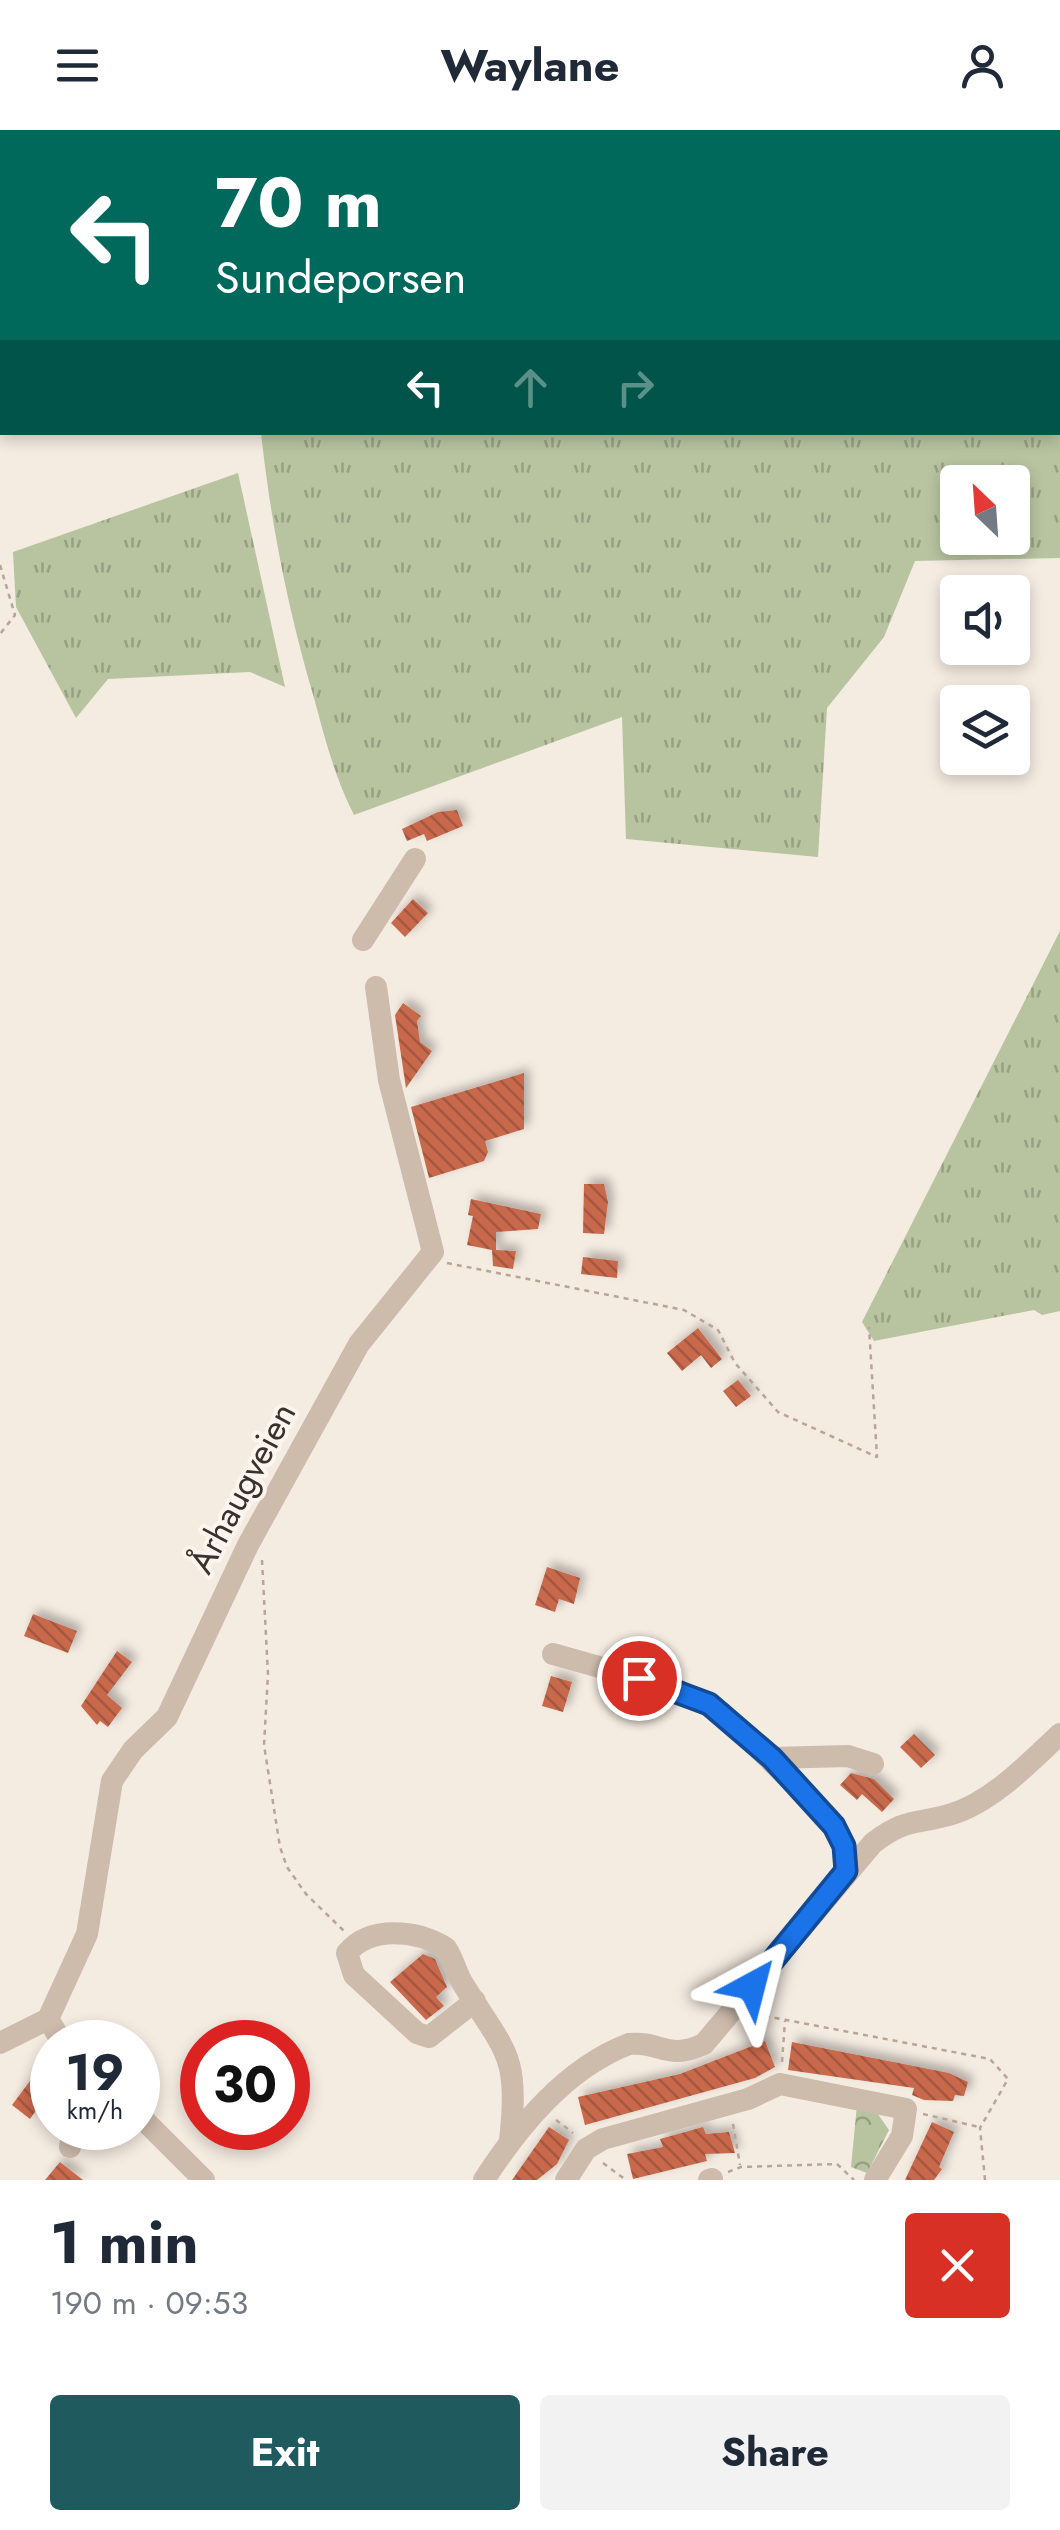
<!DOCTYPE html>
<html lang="en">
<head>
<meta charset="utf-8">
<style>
  body { margin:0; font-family:Jost,sans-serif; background:#f2f2f3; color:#1f2937; height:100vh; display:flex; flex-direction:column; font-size:38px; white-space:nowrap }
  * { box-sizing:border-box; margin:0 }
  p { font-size:32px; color:#747a83 }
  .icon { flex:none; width:55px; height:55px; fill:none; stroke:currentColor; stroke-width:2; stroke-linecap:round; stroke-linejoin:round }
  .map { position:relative; height:2050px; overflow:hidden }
  .side { display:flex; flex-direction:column; background:#fff; flex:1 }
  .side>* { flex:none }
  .guide { position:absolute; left:0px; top:0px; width:1060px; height:305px; box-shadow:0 5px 15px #0003; background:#00695c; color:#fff; overflow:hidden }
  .needle { width:65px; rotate:335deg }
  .fabs { position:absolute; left:940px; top:335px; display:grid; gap:20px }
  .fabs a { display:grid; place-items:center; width:90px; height:90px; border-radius:10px; background:#fff; box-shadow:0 5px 15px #0003; font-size:50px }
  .speed { position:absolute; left:30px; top:1890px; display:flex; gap:20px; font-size:50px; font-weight:700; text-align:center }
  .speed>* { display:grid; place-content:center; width:130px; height:130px; border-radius:50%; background:#fff; box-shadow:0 5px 15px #0003; line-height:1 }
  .speed small { font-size:25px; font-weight:400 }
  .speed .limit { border:15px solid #d22; background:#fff; color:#111 }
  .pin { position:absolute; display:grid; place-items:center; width:85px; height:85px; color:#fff; margin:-42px; border:5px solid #fff; border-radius:50%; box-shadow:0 2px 10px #0007 }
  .me { position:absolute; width:110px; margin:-55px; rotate:38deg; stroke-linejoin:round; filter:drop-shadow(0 0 8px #0008) }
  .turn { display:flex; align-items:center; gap:35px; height:210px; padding:0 50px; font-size:45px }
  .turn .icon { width:130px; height:130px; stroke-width:2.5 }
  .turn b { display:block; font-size:70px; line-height:85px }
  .lanes { display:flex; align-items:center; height:95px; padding:0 50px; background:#0003; justify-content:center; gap:50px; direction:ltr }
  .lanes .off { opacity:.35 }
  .round { display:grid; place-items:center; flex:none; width:105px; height:105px; border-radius:10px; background:#f2f2f3 }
  .overview { display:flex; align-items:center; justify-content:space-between; height:170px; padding:0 50px }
  h1 { font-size:60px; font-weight:700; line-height:75px }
  .primary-button { display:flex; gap:20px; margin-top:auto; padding:20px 50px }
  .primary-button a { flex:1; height:115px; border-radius:10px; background:#1f5a5e; color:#fff; font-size:40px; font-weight:700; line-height:115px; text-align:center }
  .primary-button a+a { background:#f2f2f3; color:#1f2937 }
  header { display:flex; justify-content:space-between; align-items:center; height:130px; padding:0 50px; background:#fff; font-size:45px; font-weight:700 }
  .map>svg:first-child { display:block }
</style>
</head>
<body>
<header><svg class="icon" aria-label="menu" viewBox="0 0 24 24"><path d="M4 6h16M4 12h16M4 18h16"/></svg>Waylane<svg class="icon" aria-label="person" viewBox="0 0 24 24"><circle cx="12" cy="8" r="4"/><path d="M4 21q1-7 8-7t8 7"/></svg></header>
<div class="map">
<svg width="1060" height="2050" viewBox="0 0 1060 2050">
  <defs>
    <pattern id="grass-tufts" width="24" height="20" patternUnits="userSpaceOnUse" patternTransform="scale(2.5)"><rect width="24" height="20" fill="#b8c4a0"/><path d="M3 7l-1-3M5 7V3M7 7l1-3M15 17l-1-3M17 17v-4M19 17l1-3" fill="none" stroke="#97a083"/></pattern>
    <pattern id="forest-crowns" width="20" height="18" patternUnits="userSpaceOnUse" patternTransform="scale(2.5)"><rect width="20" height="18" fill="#b8c4a0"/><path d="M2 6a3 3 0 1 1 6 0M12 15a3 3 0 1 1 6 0" fill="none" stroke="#97a083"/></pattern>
    <pattern id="building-back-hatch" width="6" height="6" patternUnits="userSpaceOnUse" patternTransform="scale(2.5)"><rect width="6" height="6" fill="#c8694b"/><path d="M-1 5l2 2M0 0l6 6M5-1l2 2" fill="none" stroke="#a4573f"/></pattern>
    <filter id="shadow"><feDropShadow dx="5.5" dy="-5.5" stdDeviation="5" flood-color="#0004"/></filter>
  </defs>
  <rect width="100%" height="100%" fill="#f4ebe1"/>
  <g fill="url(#grass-tufts)" fill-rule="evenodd">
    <path d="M477 0H1060V428L915 431 884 507 827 578 818 727 626 709 622 587 354 685C335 648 325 609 314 568 288 480 271 394 261 303L1058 302V2H473ZM1012 352V408H958V352Z"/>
    <path d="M238 343 285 557 250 542 108 549 76 588 16 477 13 422Z"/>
    <path d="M1060 801V1181L1042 1185 1034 1180 874 1211 862 1192Z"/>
  </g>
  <path fill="url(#forest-crowns)" d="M857 1975 875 1980 889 2000 867 2043 851 2037Z"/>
  <g fill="url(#building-back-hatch)" filter="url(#shadow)">
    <path d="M457 680 463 696 427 711 424 704 407 711 402 699 438 682Z"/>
    <path d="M413 769 428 783 405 807 391 793Z"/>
    <path d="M403 873 421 886 417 891 420 912 432 921 406 958 395 885Z"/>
    <path d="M524 943V999L485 1011 488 1022 484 1031 429 1048 411 977Z"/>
    <path d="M584 1054H604L608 1072 604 1104 583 1103Z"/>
    <path d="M471 1069 541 1084 538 1099 496 1102V1120L516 1121 513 1139 493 1136 492 1120 467 1115 473 1086 468 1085Z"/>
    <path d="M583 1127 618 1131 617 1148 581 1144Z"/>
    <path d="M698 1198 722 1229 711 1238 701 1225 682 1241 667 1223Z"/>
    <path d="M738 1250 751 1266 736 1277 723 1261Z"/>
    <path d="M547 1437 580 1448 574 1474 559 1469 555 1482 535 1475Z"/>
    <path d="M33 1484 77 1501 68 1523 24 1506Z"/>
    <path d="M117 1521 132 1532 107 1565 122 1578 108 1597 100 1591 97 1595 81 1576Z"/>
    <path d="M551 1546 572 1552 563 1582 542 1576Z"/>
    <path d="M914 1604 935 1625 921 1638 900 1617Z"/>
    <path d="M851 1643 874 1649 894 1669 882 1682 862 1664 857 1670 840 1655Z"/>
    <path d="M423 1824 435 1829 447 1857 436 1867 444 1876 426 1890 390 1852Z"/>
    <path d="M765 1911 775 1937 755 1948 585 1995 578 1967 680 1944Z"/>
    <path d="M792 1912 949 1943 968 1952 964 1966 955 1965 953 1971 924 1970 912 1965 914 1958 788 1940Z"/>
    <path d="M52 1932V1958L30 1989 12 1975 36 1943 41 1947Z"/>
    <path d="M932 1992 954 2002 939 2037 942 2039 934 2050H905Z"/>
    <path d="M549 1997 569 2010 557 2034 537 2050H512Z"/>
    <path d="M703 1997 706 2004 729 2002 735 2023 705 2024 707 2031 633 2049 627 2024 663 2017 660 2009Z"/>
    <path d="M60 2032 83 2050H45Z"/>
  </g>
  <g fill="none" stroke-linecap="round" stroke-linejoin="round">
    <g stroke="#b9a596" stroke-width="2.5" stroke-dasharray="5 5" stroke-linecap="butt">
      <path d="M253 0 265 2"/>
      <path d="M463 2 467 0"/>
      <path d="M0 435 15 485 0 504"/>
      <path d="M447 1133 684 1180 718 1200 735 1233 778 1282 877 1327 869 1197"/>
      <path d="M262 1430 268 1544 264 1615 280 1717 287 1737 306 1764 344 1801"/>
      <path d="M755 1884 990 1929 1008 1949 980 1998 985 2050"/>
      <path d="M782 1932 785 1891"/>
      <path d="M923 1984 979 1997"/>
      <path d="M556 1990 573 2003"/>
      <path d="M733 1994 740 2035"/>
      <path d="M603 2033 626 2050"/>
      <path d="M728 2042 741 2037 837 2034 854 2050"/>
    </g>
    <g stroke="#cdbbac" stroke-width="22">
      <path d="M363 810 415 729"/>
      <path d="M553 1524 674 1558 722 1583 826 1685 844 1716 846 1741"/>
      <path d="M772 1628 848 1626 873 1634"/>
      <path d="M475 1871 429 1907 417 1903 354 1845 347 1823C370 1795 417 1800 446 1818 454 1830 456 1843 463 1854 505 1922 520 1924 510 2010"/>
      <path d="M48 1889 87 1804 112 1651 133 1620 167 1587 248 1415 359 1214 433 1122 389 950 376 857"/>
      <path d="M0 1913 48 1889 62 1912"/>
      <path d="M138 1984 204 2050"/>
      <path d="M70 2017 73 1998"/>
      <path d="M484 2050C519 1996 566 1938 629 1914 661 1911 667 1931 704 1914L873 1713C907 1687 916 1695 952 1684 992 1672 1030 1632 1060 1604"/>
      <path d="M566 2050 586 2019 603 2009 748 1969 780 1954 906 1979 902 2006 875 2050"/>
      <path d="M709 2050 712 2049"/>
    </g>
  </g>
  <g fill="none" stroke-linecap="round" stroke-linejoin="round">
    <g stroke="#114b97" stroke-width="25">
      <path id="route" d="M639 1548 709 1574 772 1628 834 1696 844 1716 846 1741 752 1856"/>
    </g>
    <use href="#route" stroke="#1a73e8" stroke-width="18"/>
  </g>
  <g text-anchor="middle" stroke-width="8" stroke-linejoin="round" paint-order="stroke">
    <g font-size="35" fill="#3b302b" stroke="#fbf5ee">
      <text transform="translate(242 1358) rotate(-62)" y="12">Århaugveien</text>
    </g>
  </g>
</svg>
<div class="fabs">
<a><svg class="needle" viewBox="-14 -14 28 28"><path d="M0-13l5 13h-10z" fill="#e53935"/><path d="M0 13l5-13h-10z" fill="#747a83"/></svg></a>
<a><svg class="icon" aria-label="sound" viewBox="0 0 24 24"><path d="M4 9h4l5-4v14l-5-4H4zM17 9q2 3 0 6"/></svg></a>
<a><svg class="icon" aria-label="layers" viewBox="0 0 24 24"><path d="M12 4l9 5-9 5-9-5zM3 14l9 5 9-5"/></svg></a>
</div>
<div class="speed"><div>19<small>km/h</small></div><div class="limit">30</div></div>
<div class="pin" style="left:639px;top:1548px;background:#d93025"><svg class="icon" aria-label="arrive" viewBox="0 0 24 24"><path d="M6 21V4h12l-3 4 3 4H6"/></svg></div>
<svg class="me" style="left:752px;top:1856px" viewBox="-20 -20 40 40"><path d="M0-17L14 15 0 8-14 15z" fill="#1a73e8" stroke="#fff" stroke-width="4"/></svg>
<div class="guide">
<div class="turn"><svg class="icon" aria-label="left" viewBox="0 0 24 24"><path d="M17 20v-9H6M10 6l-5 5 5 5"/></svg><div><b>70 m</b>Sundeporsen</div></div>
<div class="lanes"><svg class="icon" aria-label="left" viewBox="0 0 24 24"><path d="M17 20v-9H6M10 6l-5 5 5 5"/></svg><svg class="icon off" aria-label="ahead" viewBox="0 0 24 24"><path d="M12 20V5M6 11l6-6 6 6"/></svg><svg class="icon off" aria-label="right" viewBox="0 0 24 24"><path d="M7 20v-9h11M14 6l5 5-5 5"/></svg></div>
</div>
</div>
<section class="side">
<div class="overview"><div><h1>1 min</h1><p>190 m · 09:53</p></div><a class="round" style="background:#d93025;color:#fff"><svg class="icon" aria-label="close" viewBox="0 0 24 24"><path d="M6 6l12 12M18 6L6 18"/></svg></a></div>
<div class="primary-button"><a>Exit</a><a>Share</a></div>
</section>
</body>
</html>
